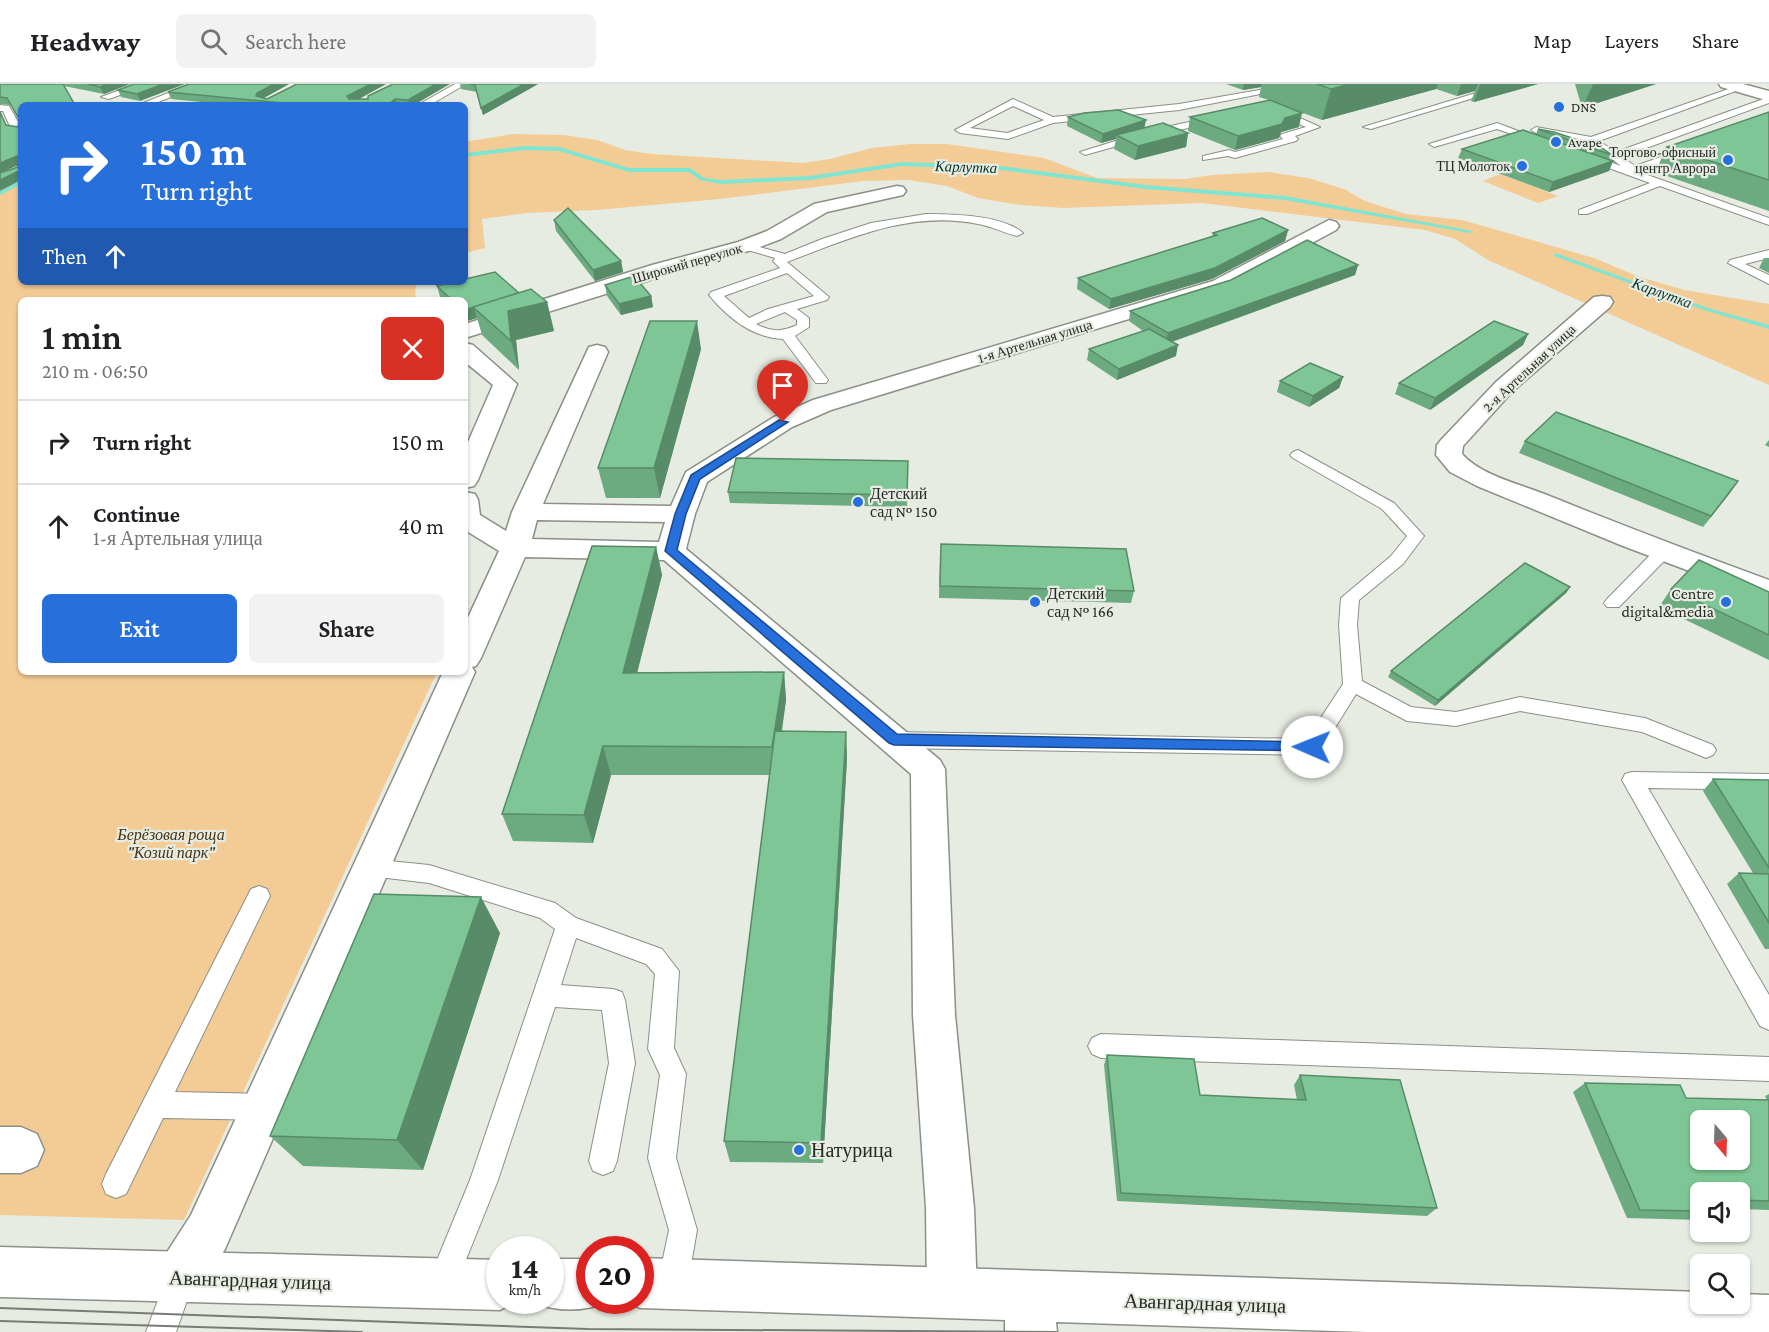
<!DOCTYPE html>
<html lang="en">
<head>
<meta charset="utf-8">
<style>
  body { margin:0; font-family:"Crimson Pro",serif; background:#f2f2f2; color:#202124; height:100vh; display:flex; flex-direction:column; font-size:22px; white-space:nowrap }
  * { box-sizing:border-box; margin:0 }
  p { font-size:20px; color:#757577 }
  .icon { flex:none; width:33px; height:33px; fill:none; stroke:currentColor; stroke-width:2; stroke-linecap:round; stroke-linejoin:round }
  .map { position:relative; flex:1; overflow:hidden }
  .details { position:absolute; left:18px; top:213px; width:450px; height:378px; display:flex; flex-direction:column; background:#fff; border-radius:9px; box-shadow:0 2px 4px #0004 }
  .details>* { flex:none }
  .banner { position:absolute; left:18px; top:18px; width:450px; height:183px; border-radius:9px; box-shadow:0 2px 4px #0004; background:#2770dc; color:#fff; overflow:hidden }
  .needle { width:39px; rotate:161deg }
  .controls { position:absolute; left:1690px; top:1026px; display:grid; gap:12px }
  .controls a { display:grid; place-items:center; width:60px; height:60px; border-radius:9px; background:#fff; box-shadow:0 2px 4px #0004; font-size:30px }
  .speed { position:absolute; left:486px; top:1152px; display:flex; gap:12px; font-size:30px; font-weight:700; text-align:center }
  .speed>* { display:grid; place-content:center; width:78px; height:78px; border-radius:50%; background:#fff; box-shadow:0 2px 4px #0004; line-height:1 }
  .speed small { font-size:15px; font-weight:400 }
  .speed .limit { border:9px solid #d22; background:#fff; color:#111 }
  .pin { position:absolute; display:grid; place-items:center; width:51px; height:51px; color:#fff; margin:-62px -26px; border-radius:50% 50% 50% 0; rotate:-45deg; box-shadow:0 0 6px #0007 }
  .pin .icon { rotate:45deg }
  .me { position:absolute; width:66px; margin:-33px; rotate:271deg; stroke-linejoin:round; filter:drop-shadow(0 0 4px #0008) }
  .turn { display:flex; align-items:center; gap:21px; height:126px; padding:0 24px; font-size:27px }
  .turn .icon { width:78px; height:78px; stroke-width:2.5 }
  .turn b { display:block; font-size:42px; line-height:51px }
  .then { display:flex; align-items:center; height:57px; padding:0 24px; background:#0003; gap:12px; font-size:22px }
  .round { display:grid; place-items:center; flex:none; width:63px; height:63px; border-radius:9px; background:#f2f2f2 }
  .head { display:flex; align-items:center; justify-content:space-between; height:102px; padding:0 24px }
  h1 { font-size:36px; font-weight:600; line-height:45px }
  .button { display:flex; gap:12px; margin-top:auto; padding:12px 24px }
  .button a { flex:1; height:69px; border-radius:9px; background:#2770dc; color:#fff; font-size:24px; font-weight:600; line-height:69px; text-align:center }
  .button a+a { background:#f2f2f2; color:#202124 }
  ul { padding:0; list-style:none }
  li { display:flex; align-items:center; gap:18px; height:84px; padding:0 24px; border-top:2px solid #e0e0e0 }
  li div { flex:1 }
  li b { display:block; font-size:22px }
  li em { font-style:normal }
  header { display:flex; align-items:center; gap:36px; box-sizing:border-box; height:84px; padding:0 30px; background:#fff; border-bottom:2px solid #e0e0e0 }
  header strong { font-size:28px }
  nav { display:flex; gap:33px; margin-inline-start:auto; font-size:21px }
  .search { width:420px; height:54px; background:#f2f2f2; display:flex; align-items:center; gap:15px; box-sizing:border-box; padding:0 21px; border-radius:9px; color:#757577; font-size:22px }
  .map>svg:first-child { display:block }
</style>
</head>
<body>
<header>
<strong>Headway</strong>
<div class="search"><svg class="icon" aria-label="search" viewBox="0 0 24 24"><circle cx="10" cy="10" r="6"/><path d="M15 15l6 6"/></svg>Search here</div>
<nav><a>Map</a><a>Layers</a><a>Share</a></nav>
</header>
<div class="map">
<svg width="1769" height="1248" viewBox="0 0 1769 1248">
  <rect width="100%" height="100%" fill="#e7ece2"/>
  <g fill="#f3cb94">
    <path d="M513 50 564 51 597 56 625 66 652 70 803 79 830 75 872 64 910 60H947L1044 74 1097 94 1185 95 1212 91 1269 88 1308 94 1344 105 1365 117 1406 130 1462 136 1497 146 1594 174 1637 192 1684 206 1769 220V301L1488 176 1455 155 1425 146 1202 119 1063 124 1020 121 978 114 947 102 908 96 863 97 720 115 596 126 526 129 482 135 485 164 465 169V58Z"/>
    <path d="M1500 90 1558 112 1538 119 1483 97Z"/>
    <path d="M21 96V198H416L415 216H21V588H437L184 1136 0 1131V107Z"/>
  </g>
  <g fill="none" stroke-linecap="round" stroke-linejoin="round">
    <g fill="#7de5d1" fill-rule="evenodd">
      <path d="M525 62 559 63 629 84H690L704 94 721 96 810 92 902 78 993 81 1146 101 1285 112 1473 147 1470 149 1285 116 1146 105 993 85 902 82 810 96 721 100 700 96 689 88H629L559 67 525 66 465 73V69Z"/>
      <path d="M21 96V100L0 111V107Z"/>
      <path d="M1554 170H1558L1708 224 1769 241V245L1704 226 1554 172Z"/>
    </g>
    <g stroke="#8b8f86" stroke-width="2">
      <g id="lane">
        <path d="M137 0H150L109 15 101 13Z"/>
        <path d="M191 0H203L151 21H138Z"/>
        <path d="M455 0H466L430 21H418Z"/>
        <path d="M1293 0H1312L1179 26 1053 39 1008 55 960 49 955 46 1013 15 1053 33 1179 20ZM1013 22 1044 36 1007 49 970 44Z"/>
        <path d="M1506 0H1520L1371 45 1363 43Z"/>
        <path d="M1737 2 1744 4 1599 57 1616 68 1769 13V19L1622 73 1635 82 1681 66H1689V70L1639 88 1769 134V141L1660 102 1587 130H1579V126L1650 99 1584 75V71L1588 70 1621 82 1589 58 1536 49 1531 46 1536 43 1591 53Z"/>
        <path d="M0 21 9 22 21 43V49L12 47 3 27H0Z"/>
        <path d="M1274 25H1280L1320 43 1295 52 1298 55 1296 57 1235 74 1228 72 1203 76V72L1229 66 1235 68 1283 55 1280 52 1282 50 1306 43 1274 29Z"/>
        <path d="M1213 33 1218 36 1216 38 1156 51 1085 71 1080 68 1151 46Z"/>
        <path d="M1497 39 1545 57 1540 60 1497 45 1434 63 1429 60Z"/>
        <path d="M926 130C952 130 1003 131 1023 149L1017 152C1004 149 991 142 978 140 911 126 848 155 787 178L829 213 827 216 797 225 809 234V243L795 252 828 296 826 299H816L783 255C753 254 728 234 709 211L711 208 780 184 773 177 775 174 741 164V160L745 159 785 170 822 155 871 139ZM787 189 814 212 768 225 749 234 724 212ZM785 228 797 236V241C782 248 771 248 756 240Z"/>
        <path d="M1769 166V174L1745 180 1769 191V200L1728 179 1730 176Z"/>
        <path d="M1298 366 1394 419 1424 452 1403 480 1359 516 1357 541 1362 597 1411 623 1456 628 1520 613 1645 634 1713 661 1716 666 1713 671 1706 674 1699 671 1642 648 1520 627 1456 642 1407 637 1356 610 1320 668 1313 671 894 664 887 661 884 656 887 651 894 648 1307 655 1343 600 1339 541 1341 514 1391 472 1407 452 1382 425 1293 374 1290 371 1293 368Z"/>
        <path d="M1664 462 1670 463 1672 467 1670 471 1619 523H1607L1604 519 1607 515 1658 463Z"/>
        <path d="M1632 688 1769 690V706L1648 704 1769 911V946L1760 942 1622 696 1625 690Z"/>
        <path d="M370 775 429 781 555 819 576 834 662 865 679 887 674 964 686 990 676 1074 697 1146 688 1198 683 1208 673 1213 663 1208 658 1198 669 1146 648 1074 660 991 648 965 655 890 646 880 576 854 561 901 613 905 622 908 625 916 635 979 617 1077 613 1087 603 1091 593 1087 589 1077 609 979 602 926 555 923 498 1096 453 1208 443 1213 433 1208 428 1198 470 1096 555 845 540 834 429 799 362 791 359 784 362 777Z"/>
        <path d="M259 802 267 805 270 812 175 1008 263 1010 272 1014 276 1023 272 1032 263 1036 163 1034 126 1110 116 1114 106 1110 102 1100 106 1090 251 805Z"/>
        <path d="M1101 950 1769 973V997L1101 974 1092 970 1088 962 1092 954Z"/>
        <path d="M180 1179 190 1184 195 1194 176 1248H146L170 1184Z"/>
      </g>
    </g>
    <g stroke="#8b8f86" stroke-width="3">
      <g id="street">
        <path d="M1719 0H1743L1769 7V17L1721 3Z"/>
        <path d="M897 102 903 103 906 107 903 111 827 128 781 155 752 166 666 189 650 196 465 254V240L652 181 738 158 767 147 814 120Z"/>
        <path d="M1329 136 1336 138 1339 142 1336 146 1227 205 831 326 792 343 707 398 695 430 686 465 940 676 945 685 955 931 974 1124 977 1209 970 1227 952 1234 934 1227 927 1209 926 1124 913 931 911 690 664 476 525 473 481 574 476 582 472 583 475 588 225 1165 198 1212 180 1219 162 1212 155 1194 162 1176 191 1131 443 588H465V540L499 467 465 446V408L475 410 478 416 480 431 506 447 512 428 589 263 597 261 605 263 608 268 543 420 671 422 686 388 774 333 813 316 1213 197ZM537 436 665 438 659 458 532 455Z"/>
        <path d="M1602 212 1610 213 1613 218 1610 223 1512 308 1463 362 1462 370C1482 392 1520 400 1547 411 1621 441 1695 469 1769 496V517L1623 462 1477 402 1450 388 1436 371 1437 361 1441 356 1496 298 1594 213Z"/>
        <path d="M465 259 473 261 517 300 478 396 474 402 465 404V365L493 301 465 278Z"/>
        <path d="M0 1043H21L37 1050 44 1066 37 1082 21 1089H0Z"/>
      </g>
    </g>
    <g stroke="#8b8f86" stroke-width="3">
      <g id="secondary">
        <path d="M0 1163 500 1176V1216H518L500 1226 0 1213Z"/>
        <path d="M640 1174 1701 1208V1220H1740V1210L1769 1211V1248H1367L1056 1238 1057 1248H1005V1236L640 1224 622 1216H640Z"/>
        <path d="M550 1175H590V1216L608 1218C583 1228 557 1228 532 1218L550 1216Z"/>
      </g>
    </g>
    <use href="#lane" fill="#fff" fill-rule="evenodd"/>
    <use href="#street" fill="#fff" fill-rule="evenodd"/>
    <use href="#secondary" fill="#fff" fill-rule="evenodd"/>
    <g stroke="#797b76" stroke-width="2">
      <path d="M0 1224 588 1245 1057 1248"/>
      <path d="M0 1237 362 1248"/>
    </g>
  </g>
  <g fill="#6caa80">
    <path d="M0 0H130L104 10 64 2 21 96 17 81 0 89 7 41 18 43 19 35 11 21 0 20Z"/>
    <path d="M134 0 140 17 121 13 118 6Z"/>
    <path d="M189 0H289L264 14 267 15 297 0H386L358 15H368L393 0 414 21H231L171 15 168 8Z"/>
    <path d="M460 0H538L483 31 477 8 461 5Z"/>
    <path d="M1226 0H1538L1474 18 1471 17 1475 7 1457 12 1436 5 1322 36 1281 21 1299 43 1281 48 1279 54 1235 66 1188 47 1190 33 1269 16 1259 13 1261 3 1243 6Z"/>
    <path d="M1575 0H1656L1582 24Z"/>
    <path d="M1769 28V127L1655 88 1667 63Z"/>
    <path d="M1068 33 1145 44 1188 49 1186 63 1135 76 1114 65 1116 55 1101 59 1067 42Z"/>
    <path d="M1538 45 1612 71 1610 76 1536 50Z"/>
    <path d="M1462 65 1613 77 1609 87 1549 108 1458 74Z"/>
    <path d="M554 136 621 177 623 188 595 197 556 147Z"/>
    <path d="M1288 146 1285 157 1212 195 1109 225 1077 205 1078 194 1212 153 1213 149Z"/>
    <path d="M1764 174H1769V189L1759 184Z"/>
    <path d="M1358 181 1355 191 1172 258 1176 272 1117 296 1087 276 1089 265 1143 247 1129 237 1130 227Z"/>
    <path d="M605 201 651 212 653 223 621 231 607 212Z"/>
    <path d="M437 202 520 209 547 218 554 247 516 256 519 286 482 251 477 234 467 237 465 235V216H444L440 213Z"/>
    <path d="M1528 250 1523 261 1430 326 1395 310 1399 299Z"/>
    <path d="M701 265 660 414H606L598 384Z"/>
    <path d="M1343 293 1339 304 1309 323 1277 308 1280 297Z"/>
    <path d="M1769 356V363L1765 361Z"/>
    <path d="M1525 357 1738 397 1703 443 1519 369Z"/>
    <path d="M908 377 907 423 730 419 728 408Z"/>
    <path d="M656 463 662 491 637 588H784L786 616 782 647 846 648 847 675 823 1079 730 1078 724 1057 770 691H611L593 759 513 757 502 730Z"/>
    <path d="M940 472 1134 507 1131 519 939 514Z"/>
    <path d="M1570 503 1566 509 1435 622 1388 593 1391 587Z"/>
    <path d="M1671 505 1769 508V576L1659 523Z"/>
    <path d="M1713 695 1769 696V865H1765L1727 800 1739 789H1753L1703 707Z"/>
    <path d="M500 849 423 1086 303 1082 270 1052Z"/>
    <path d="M1107 971 1200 1011 1297 1016 1294 1001 1300 991 1437 1124 1427 1132 1117 1117 1104 981Z"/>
    <path d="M1585 999 1686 1014 1767 1016 1765 1012 1769 1010V1126L1740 1125V1108H1701V1136L1627 1134 1573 1008Z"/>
  </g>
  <g fill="#588b68">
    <path d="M108 0H130L104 10 100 3Z"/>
    <path d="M163 0H185L140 17 137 10Z"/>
    <path d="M274 0H289L260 16 256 12 257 9Z"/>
    <path d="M371 0H386L350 20 347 12Z"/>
    <path d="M436 0H450L414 21H409L408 16Z"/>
    <path d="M524 0H538L483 31 481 24Z"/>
    <path d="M1244 0H1262L1261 3 1243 6Z"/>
    <path d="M1350 0H1438L1436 5 1322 36 1331 5Z"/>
    <path d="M1461 0H1478L1475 7 1457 12Z"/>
    <path d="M1480 0H1538L1474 18Z"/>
    <path d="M1593 0H1656L1582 24Z"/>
    <path d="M395 15 397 21H388Z"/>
    <path d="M1302 29 1299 43 1281 48 1279 54 1235 66 1238 52 1285 34Z"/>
    <path d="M1146 36 1144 46 1116 51V55L1101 59 1103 50Z"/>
    <path d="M1188 49 1186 63 1135 76 1138 62Z"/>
    <path d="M17 72 21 80 0 89V79Z"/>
    <path d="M1613 77 1609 87 1549 108 1553 98Z"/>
    <path d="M21 86V96L0 107V96Z"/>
    <path d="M1288 146 1285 157 1212 195 1109 225 1111 215Z"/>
    <path d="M621 177 623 188 595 197 593 186Z"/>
    <path d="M1358 181 1355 191 1165 260 1168 249Z"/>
    <path d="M651 212 653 223 621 231 619 220Z"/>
    <path d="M547 218 554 247 516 256 519 286 511 257 508 227Z"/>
    <path d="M474 223 477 234 467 237 465 231V226Z"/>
    <path d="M697 237 701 265 660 414 654 384Z"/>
    <path d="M1528 250 1523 261 1430 326 1435 314Z"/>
    <path d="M1178 261 1176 272 1117 296 1119 285Z"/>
    <path d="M1343 293 1339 304 1309 323 1313 312Z"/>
    <path d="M1738 397 1730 409 1703 443 1711 432Z"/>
    <path d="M656 463 662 491 630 617 623 589Z"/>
    <path d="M1570 503 1566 509 1435 622 1438 616Z"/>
    <path d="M784 588 786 616 775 691 772 663Z"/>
    <path d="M846 648 847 675 823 1079 821 1059Z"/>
    <path d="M603 662 611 691 593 759 584 731Z"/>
    <path d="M481 813 500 849 423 1086 397 1056Z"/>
  </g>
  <g fill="#7ec695" stroke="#588b68" stroke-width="1.5" fill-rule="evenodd">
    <path d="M0 0H63L75 21H21V86L0 96V89L18 83 17 72 0 79V28L6 41 18 43 19 35 7 14 0 13Z"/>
    <path d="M88 0H108L100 3Z"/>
    <path d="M134 0H163L137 10 118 6Z"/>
    <path d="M189 0H274L257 9 256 12 267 15 297 0H371L347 12 349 15H368V12L393 0H436L408 16 395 15 388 21H302L168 8Z"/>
    <path d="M469 0H524L481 24 475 1Z"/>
    <path d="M1317 0H1350L1331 5Z"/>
    <path d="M1270 16 1302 29 1285 34 1282 40 1238 52 1190 33Z"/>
    <path d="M1118 26 1146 36 1103 50 1068 33 1084 29Z"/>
    <path d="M1769 28V96L1667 63Z"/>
    <path d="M1163 39 1188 49 1138 62 1116 51Z"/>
    <path d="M1538 45 1554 48 1602 64 1612 71Z"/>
    <path d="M1523 46 1613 77 1553 98 1462 65Z"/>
    <path d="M568 124 621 177 593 186 554 136Z"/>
    <path d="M1262 134 1288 146 1215 184 1111 215 1078 194 1217 151 1213 149Z"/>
    <path d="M1307 156 1358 181 1168 249 1130 227 1231 196Z"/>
    <path d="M495 188 519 209 465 226V216H452L437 202 452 198H465V195Z"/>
    <path d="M634 192 651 212 619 220 605 201Z"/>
    <path d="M531 205 547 218 508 227 511 257 473 223Z"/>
    <path d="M650 237H697L654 384H598Z"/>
    <path d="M1494 237 1528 250 1435 314 1399 299Z"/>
    <path d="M1149 245 1178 261 1119 285 1089 265Z"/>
    <path d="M1310 279 1343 293 1313 312 1280 297Z"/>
    <path d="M1556 328 1738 397 1711 432 1525 357Z"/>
    <path d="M736 374 908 377 907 411 728 408Z"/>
    <path d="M941 460 1126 465 1134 507 940 502Z"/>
    <path d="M592 462 656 463 623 589 784 588 772 663 603 662 584 731 502 730Z"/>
    <path d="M1699 476 1769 508V551L1671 505Z"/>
    <path d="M1525 479 1570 503 1438 616 1391 587Z"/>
    <path d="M775 647 846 648 821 1059 724 1057Z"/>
    <path d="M1713 695 1769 696V784Z"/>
    <path d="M1739 789 1769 790V839Z"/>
    <path d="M374 810 481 813 397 1056 270 1052Z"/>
    <path d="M1107 971 1194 975 1200 1011 1306 1016 1300 991 1400 996 1437 1124 1121 1109Z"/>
    <path d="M1585 999 1680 1001 1686 1014 1769 1016V1117L1740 1116V1108H1701V1127L1640 1126ZM1701 1036H1740V1076H1701Z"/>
  </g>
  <path fill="#2770dc" stroke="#19498f" stroke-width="1.5" d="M779 336 788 338 700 395 686 430 677 466 897 650 1312 658 1317 659 1320 663 1317 667 894 661 889 659 665 467 675 430 691 391Z"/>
  <g fill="#2770dc" stroke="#e7ece2" stroke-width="2">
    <circle cx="1559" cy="23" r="6"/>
    <circle cx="1556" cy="58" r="6"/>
    <circle cx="1728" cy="76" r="6"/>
    <circle cx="1522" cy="82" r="6"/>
    <circle cx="858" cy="418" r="6"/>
    <circle cx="1035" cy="518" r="6"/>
    <circle cx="1726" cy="518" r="6"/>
    <circle cx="799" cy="1066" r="6"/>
  </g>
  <g text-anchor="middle" stroke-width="4.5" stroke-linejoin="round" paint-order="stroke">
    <g font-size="14" fill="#272825" stroke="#e7ece2" text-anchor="start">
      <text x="1571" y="28">DNS</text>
      <text x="1568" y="63">Avape</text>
      <text x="1716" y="73" text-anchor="end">Торгово-офисный<tspan x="1716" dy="16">центр Аврора</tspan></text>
      <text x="1510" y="87" text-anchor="end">ТЦ Молоток</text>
    </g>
    <g font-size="14" fill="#272825" stroke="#e7ece2">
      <text transform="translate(687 179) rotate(-16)" y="5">Широкий переулок</text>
      <text transform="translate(1035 257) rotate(-17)" y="5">1-я Артельная улица</text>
      <text transform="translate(1529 284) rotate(-43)" y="5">2-я Артельная улица</text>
    </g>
    <g font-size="15" font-style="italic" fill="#00312a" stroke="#e7ece2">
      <text transform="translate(966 83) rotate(2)" y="5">Карлутка</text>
      <text transform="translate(1662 209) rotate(20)" y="5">Карлутка</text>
    </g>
    <g font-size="16" fill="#272825" stroke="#e7ece2" text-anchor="start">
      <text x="870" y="415">Детский<tspan x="870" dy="18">сад № 150</tspan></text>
      <text x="1047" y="515">Детский<tspan x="1047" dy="18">сад № 166</tspan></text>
      <text x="1714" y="515" text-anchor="end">Centre<tspan x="1714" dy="18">digital&amp;media</tspan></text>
    </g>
    <g font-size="16" font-style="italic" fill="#473315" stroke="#e7ece2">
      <text x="171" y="756">Берёзовая роща<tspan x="171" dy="18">"Козий парк"</tspan></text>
    </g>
    <g font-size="20" fill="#272825" stroke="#e7ece2" text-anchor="start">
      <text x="811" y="1073">Натурица</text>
    </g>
    <g font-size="20" fill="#272825" stroke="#e7ece2">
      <text transform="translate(250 1196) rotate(2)" y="7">Авангардная улица</text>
      <text transform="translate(1205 1219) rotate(2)" y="7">Авангардная улица</text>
    </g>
  </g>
</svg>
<div class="controls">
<a><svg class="needle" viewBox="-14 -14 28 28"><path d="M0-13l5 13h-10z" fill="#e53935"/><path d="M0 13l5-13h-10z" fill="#757577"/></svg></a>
<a><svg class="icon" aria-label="sound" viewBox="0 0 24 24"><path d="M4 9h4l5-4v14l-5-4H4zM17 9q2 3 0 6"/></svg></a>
<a><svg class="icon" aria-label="search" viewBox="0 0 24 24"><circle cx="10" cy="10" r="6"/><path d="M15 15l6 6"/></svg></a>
</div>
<div class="speed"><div>14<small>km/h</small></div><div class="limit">20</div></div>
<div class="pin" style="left:783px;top:338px;background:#d93025"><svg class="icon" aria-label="arrive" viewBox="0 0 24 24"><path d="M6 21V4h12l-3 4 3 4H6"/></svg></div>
<svg class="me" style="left:1312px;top:663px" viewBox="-20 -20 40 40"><circle r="19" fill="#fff"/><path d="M0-13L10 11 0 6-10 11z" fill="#2770dc"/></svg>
<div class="banner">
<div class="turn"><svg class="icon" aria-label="right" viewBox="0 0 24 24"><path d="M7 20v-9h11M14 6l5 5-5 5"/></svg><div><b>150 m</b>Turn right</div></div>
<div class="then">Then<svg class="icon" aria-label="ahead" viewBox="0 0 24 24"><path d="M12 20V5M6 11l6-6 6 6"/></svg></div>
</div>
<section class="details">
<div class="head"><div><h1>1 min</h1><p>210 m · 06:50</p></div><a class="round" style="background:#d93025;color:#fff"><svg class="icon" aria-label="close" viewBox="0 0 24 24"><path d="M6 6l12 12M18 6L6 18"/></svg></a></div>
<ul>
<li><svg class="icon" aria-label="right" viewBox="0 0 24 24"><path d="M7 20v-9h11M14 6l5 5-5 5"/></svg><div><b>Turn right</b></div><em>150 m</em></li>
<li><svg class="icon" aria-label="ahead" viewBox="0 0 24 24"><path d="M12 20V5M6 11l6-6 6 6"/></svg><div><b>Continue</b><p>1-я Артельная улица</p></div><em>40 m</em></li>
</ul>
<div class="button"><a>Exit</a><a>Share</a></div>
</section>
</div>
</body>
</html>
